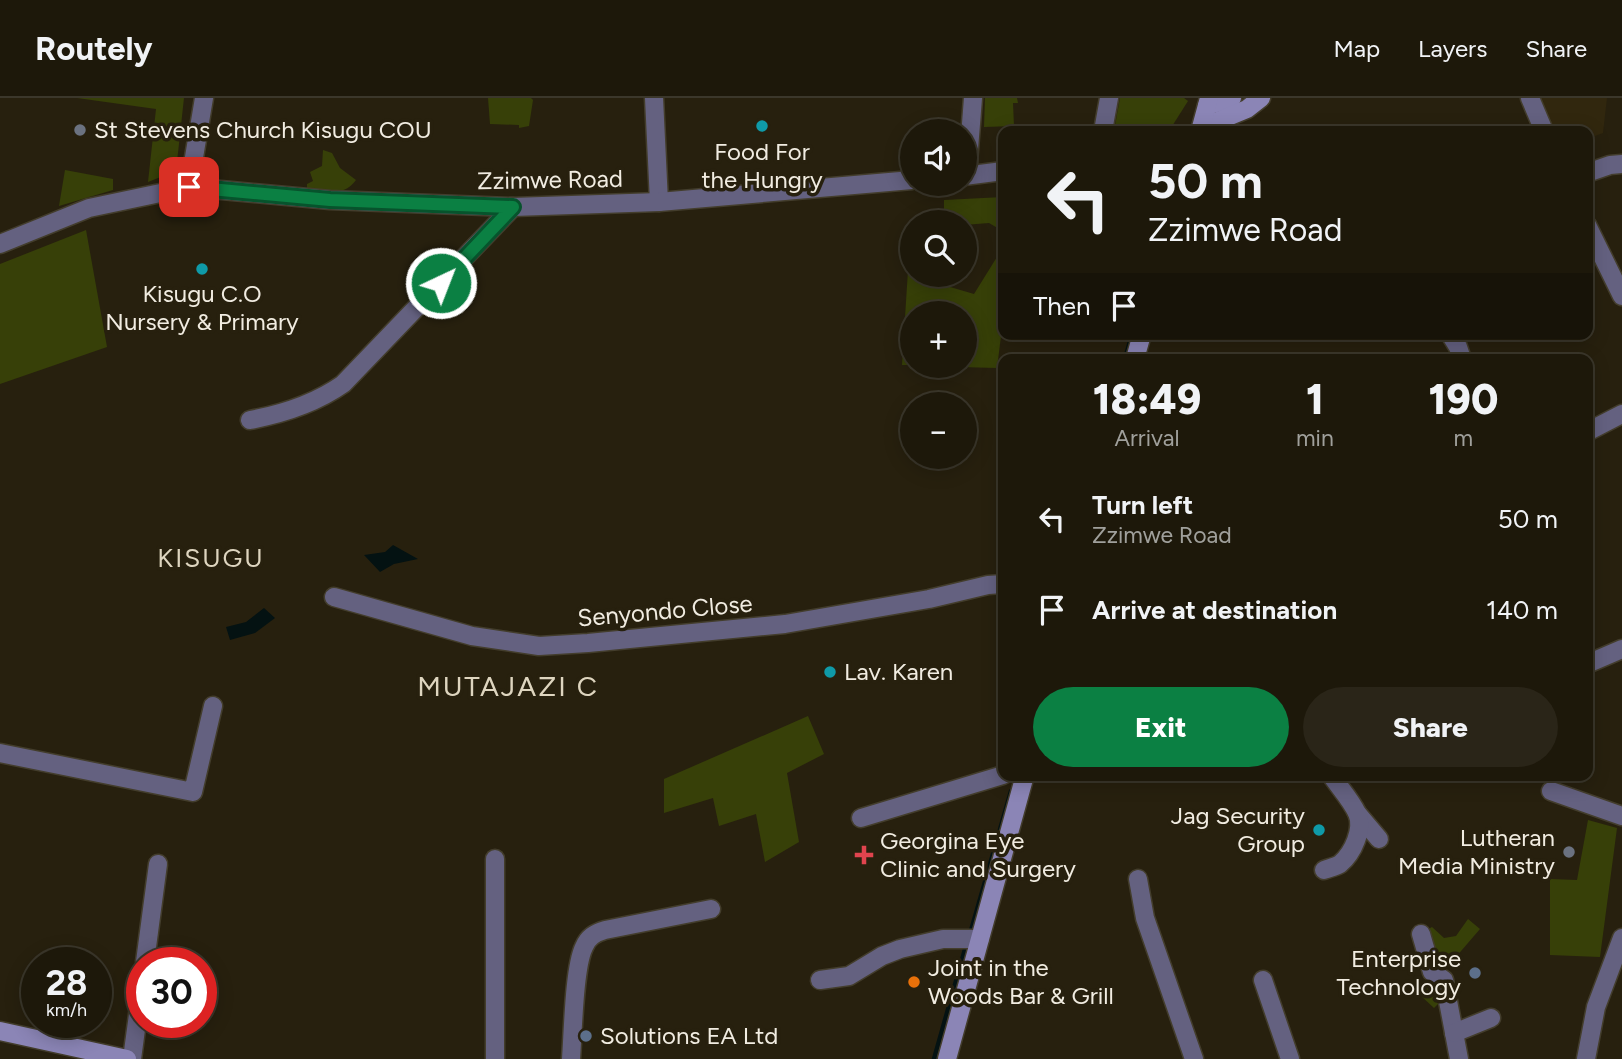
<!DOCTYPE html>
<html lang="en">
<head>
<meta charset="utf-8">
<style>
  body { margin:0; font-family:Figtree,sans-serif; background:#2a2518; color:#f1f3f6; height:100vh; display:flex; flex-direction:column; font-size:26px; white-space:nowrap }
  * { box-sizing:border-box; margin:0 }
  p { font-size:23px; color:#a0a09c }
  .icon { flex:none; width:38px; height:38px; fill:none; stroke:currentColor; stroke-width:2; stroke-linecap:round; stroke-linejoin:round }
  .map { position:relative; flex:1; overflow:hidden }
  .details { position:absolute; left:998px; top:256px; width:595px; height:427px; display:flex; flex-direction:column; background:#1d180a; border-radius:14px; box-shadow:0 4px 18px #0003,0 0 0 2px #3b372b }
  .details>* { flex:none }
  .top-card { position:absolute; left:998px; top:28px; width:595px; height:214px; border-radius:14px; box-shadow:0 4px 18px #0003,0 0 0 2px #3b372b; background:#1d180a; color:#f1f3f6; overflow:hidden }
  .tools { position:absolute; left:900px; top:21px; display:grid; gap:14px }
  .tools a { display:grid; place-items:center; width:77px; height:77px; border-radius:50%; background:#1d180a; box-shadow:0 4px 18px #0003,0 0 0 2px #3b372b; font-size:35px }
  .speed { position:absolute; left:21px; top:849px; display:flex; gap:14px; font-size:35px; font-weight:700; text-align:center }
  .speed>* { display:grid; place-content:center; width:91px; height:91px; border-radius:50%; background:#1d180a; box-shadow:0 4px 18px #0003,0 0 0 2px #3b372b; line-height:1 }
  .speed small { font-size:18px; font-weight:400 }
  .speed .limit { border:10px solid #d22; background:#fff; color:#111 }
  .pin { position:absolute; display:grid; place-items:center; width:60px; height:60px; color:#fff; margin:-30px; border-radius:14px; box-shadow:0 4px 10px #0006 }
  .me { position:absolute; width:77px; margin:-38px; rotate:43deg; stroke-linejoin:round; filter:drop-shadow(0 0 5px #0008) }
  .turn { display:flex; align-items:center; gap:24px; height:147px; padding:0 35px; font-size:32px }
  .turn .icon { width:91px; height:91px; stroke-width:2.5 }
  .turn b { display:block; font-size:49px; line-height:60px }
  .then { display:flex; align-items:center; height:66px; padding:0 35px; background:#0003; gap:14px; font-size:26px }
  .eta { display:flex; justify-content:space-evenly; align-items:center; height:119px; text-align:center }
  .eta b { font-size:42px; font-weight:800; line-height:49px }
  .cta { display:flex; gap:14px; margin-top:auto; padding:14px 35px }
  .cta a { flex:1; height:80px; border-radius:42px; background:#0b8043; color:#fff; font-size:28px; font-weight:800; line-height:80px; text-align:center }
  .cta a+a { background:#2a2518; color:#f1f3f6 }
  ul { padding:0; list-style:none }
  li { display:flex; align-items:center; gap:21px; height:91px; padding:0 35px }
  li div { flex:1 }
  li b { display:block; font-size:26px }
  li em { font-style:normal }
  header { display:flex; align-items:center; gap:42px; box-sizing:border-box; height:98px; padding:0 35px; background:#1d180a; border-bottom:2px solid #3b372b }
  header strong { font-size:33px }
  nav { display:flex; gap:38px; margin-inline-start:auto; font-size:24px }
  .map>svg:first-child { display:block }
</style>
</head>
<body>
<header>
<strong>Routely</strong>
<nav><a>Map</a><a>Layers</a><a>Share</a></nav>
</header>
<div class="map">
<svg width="1622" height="961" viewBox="0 0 1622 961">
  <rect width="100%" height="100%" fill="#27200e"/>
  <path fill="#31270e" d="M1534 0H1607L1603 35 1587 41V33H1550Z"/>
  <g fill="#374008">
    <path d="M77 0H184L176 73 148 84 156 11Z"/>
    <path d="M488 0H531L533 2 529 28 519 30V27L490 26Z"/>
    <path d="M985 0H1017L1018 5H1013L1014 28 984 29Z"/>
    <path d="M1120 0H1184L1188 3 1169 33H1114Z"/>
    <path d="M323 52 332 55 340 70 356 82C344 99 325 94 307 92V86L313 83 310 74 322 68Z"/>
    <path d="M65 72 113 81V92L59 108Z"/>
    <path d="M1003 99V222L997 270 922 268H964V215H912V267H902L908 172 912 173V177H937L940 186 974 196 997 159 1001 132 989 125 964 127V124H944V102Z"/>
    <path d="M86 132 107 249 0 286V166Z"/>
    <path d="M808 618 824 656 787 675 799 744 765 764 756 716 719 728 713 700 664 715V681Z"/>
    <path d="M1588 722 1617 730 1600 859 1550 857V781L1577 782Z"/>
    <path d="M1468 821 1480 831 1449 867 1436 872 1425 833 1432 829 1444 840 1456 838Z"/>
    <path d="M1424 884 1434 885 1439 905 1434 910 1420 897Z"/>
  </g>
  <g fill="#041212">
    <path d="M393 447 418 461 394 466 380 474 364 457 385 454Z"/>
    <path d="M264 510 275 520 255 535 230 542 226 529 246 524Z"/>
  </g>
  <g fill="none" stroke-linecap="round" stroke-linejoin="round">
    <g stroke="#041212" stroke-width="4.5">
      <path d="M1125 261 1132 236"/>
      <path d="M970 836 1011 693"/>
      <path d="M934 961 967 844"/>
    </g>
    <g stroke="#433d2c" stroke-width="21">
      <g id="street">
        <path d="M654 0 659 104"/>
        <path d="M1530 0 1544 33"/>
        <path d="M1103 33 1109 0"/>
        <path d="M1587 75 1610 67 1622 66"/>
        <path d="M967 77 973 0"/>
        <path d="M964 78 1003 73"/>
        <path d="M189 89 204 0"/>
        <path d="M1587 127 1622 198"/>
        <path d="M0 146 89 110 189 89 330 102 513 109 659 104 912 82"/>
        <path d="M1450 236 1458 249 1462 261"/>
        <path d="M250 322C282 316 316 305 343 286L513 109"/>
        <path d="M1587 334 1622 316"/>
        <path d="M334 499 472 538 539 548 588 545 785 526 929 501 988 487 1003 486"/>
        <path d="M1587 566 1622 551"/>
        <path d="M0 655 193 694 213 608"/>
        <path d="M1551 693 1622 718"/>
        <path d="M1357 715 1379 741"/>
        <path d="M861 720 1003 677"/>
        <path d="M1324 772C1329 770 1335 769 1340 766 1353 755 1364 731 1357 715 1351 702 1339 689 1331 677"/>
        <path d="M1138 781 1145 820 1194 961"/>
        <path d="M1421 836 1432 874 1444 882 1459 961"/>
        <path d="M145 864 158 766"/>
        <path d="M820 882 849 878 882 858 900 851 943 841H980"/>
        <path d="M1263 882 1290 961"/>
        <path d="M1454 935 1491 920"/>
        <path d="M132 961 142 887"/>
        <path d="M495 961V761"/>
        <path d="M571 961C573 935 574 869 584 849 588 839 595 835 605 832L711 811"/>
        <path d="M1586 961 1596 909 1622 840"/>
      </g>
    </g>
    <g stroke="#433d2c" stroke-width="21">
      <g id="secondary">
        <path d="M1207 8 1232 0"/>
        <path d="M1201 30 1247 11 1261 0"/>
        <path d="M1200 33 1209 0"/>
        <path d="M1135 261 1142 236"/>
        <path d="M0 933 127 961"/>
        <path d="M947 961 1025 677"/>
      </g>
    </g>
    <use href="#street" stroke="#646180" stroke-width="18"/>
    <use href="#secondary" stroke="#8b85b6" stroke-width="18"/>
  </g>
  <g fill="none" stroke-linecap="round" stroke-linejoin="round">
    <g stroke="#07532c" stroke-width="18">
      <path id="route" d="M189 89 330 102 513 109 441 185"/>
    </g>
    <use href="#route" stroke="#0b8043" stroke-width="12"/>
  </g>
  <g fill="#0f9aa8" stroke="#27200e" stroke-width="2.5">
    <circle cx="762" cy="28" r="7"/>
    <circle cx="202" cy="171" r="7"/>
    <circle cx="830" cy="574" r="7"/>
    <circle cx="1319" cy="732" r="7"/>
  </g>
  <g fill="#6b7280" stroke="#27200e" stroke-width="2.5">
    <circle cx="80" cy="32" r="7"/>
    <circle cx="1569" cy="754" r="7"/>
  </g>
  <path fill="#e0444e" stroke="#27200e" stroke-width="2.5" d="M860.5 746.5h7v7h7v7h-7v7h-7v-7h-7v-7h7z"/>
  <g fill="#5c6f8a" stroke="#27200e" stroke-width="2.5">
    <circle cx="1475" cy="875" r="7"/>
    <circle cx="586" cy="938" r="7"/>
  </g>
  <circle fill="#e8710a" stroke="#27200e" stroke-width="2.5" cx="914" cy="884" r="7"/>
  <g text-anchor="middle" stroke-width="7" stroke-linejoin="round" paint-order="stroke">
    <g font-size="24" fill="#f1ece1" stroke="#27200e" text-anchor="start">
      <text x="94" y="40">St Stevens Church Kisugu COU</text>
      <text x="762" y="62" text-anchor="middle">Food For<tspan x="762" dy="28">the Hungry</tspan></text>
      <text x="202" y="204" text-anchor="middle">Kisugu C.O<tspan x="202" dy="28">Nursery &amp; Primary</tspan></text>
      <text x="844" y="582">Lav. Karen</text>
      <text x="1305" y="726" text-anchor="end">Jag Security<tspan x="1305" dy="28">Group</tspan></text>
      <text x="1555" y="748" text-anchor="end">Lutheran<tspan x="1555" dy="28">Media Ministry</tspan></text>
      <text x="880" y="751">Georgina Eye<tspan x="880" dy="28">Clinic and Surgery</tspan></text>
      <text x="1461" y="869" text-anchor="end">Enterprise<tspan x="1461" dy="28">Technology</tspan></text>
      <text x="928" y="878">Joint in the<tspan x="928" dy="28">Woods Bar &amp; Grill</tspan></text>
      <text x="600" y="946">Solutions EA Ltd</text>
    </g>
    <g font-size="24" fill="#f1ece1" stroke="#27200e">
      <text transform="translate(550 82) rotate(-1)" y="8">Zzimwe Road</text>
      <text transform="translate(665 513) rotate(-5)" y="8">Senyondo Close</text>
    </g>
    <g font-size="26" letter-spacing="2" fill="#ded5bf" stroke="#27200e">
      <text x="211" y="469">KISUGU</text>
    </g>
    <g font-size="28" letter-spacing="2" fill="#ded5bf" stroke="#27200e">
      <text x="508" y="598">MUTAJAZI C</text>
    </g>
  </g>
</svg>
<div class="tools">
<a><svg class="icon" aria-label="sound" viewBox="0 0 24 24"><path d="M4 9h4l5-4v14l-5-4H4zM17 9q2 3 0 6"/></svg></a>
<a><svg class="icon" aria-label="search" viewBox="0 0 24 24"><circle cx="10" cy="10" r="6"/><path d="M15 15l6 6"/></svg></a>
<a>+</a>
<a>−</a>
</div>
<div class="speed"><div>28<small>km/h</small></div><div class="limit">30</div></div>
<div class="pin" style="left:189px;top:89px;background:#d93025"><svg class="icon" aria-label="arrive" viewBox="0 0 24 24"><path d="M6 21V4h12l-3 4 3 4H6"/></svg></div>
<svg class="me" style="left:441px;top:185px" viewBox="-20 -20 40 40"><circle r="17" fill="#0b8043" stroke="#fff" stroke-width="3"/><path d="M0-11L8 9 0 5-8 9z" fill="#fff"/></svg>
<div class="top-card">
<div class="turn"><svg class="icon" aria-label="left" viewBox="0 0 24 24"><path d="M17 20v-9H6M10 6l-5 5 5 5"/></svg><div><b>50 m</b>Zzimwe Road</div></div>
<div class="then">Then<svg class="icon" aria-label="arrive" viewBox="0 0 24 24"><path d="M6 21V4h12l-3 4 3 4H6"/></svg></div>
</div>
<section class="details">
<div class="eta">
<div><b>18:49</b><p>Arrival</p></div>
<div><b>1</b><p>min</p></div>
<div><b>190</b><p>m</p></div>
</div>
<ul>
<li><svg class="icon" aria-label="left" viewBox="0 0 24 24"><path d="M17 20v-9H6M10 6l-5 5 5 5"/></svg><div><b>Turn left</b><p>Zzimwe Road</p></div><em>50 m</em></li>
<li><svg class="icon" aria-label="arrive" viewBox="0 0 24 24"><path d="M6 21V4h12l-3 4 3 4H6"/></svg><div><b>Arrive at destination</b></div><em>140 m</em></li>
</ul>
<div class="cta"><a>Exit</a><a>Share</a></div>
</section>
</div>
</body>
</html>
